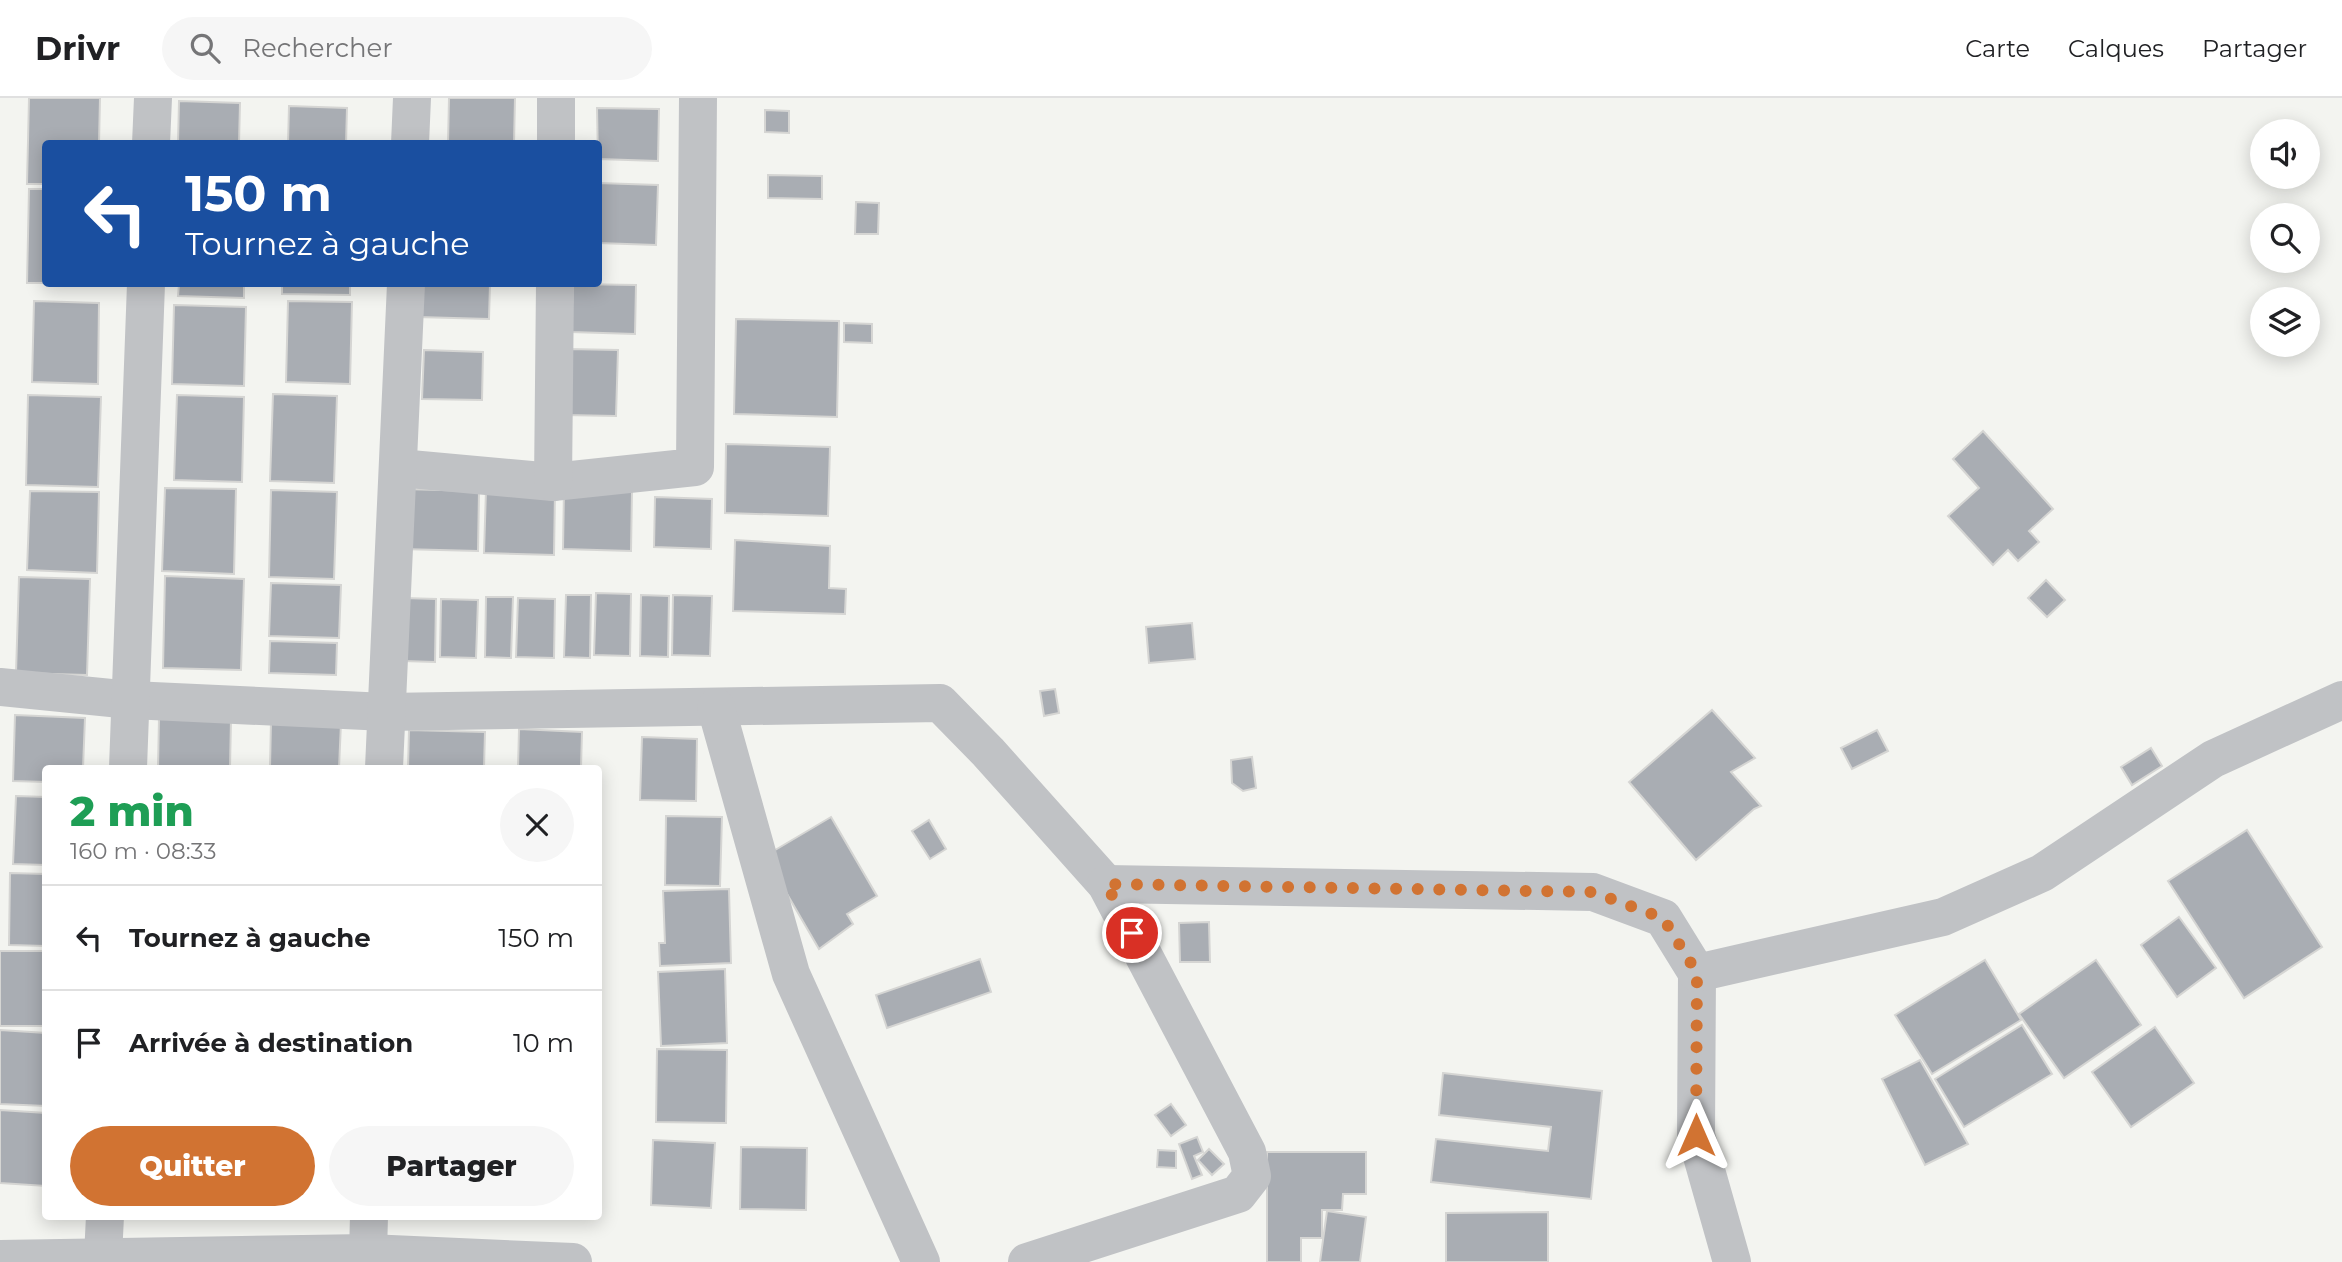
<!DOCTYPE html>
<html lang="fr">
<head>
<meta charset="utf-8">
<style>
  body { margin:0; font-family:Montserrat,sans-serif; background:#f6f6f6; color:#202124; height:100vh; display:flex; flex-direction:column; font-size:26px; white-space:nowrap }
  * { box-sizing:border-box; margin:0 }
  p { font-size:23px; color:#757577 }
  .icon { flex:none; width:38px; height:38px; fill:none; stroke:currentColor; stroke-width:2; stroke-linecap:round; stroke-linejoin:round }
  .map { position:relative; flex:1; overflow:hidden }
  .drawer { position:absolute; left:42px; top:667px; width:560px; height:455px; display:flex; flex-direction:column; background:#fff; border-radius:7px; box-shadow:0 4px 18px #0003 }
  .drawer>* { flex:none }
  .top-card { position:absolute; left:42px; top:42px; width:560px; height:147px; border-radius:7px; box-shadow:0 4px 18px #0003; background:#1a4fa0; color:#fff; overflow:hidden }
  .buttons { position:absolute; left:2250px; top:21px; display:grid; gap:14px }
  .buttons a { display:grid; place-items:center; width:70px; height:70px; border-radius:50%; background:#fff; box-shadow:0 4px 18px #0003; font-size:35px }
  .pin { position:absolute; display:grid; place-items:center; width:60px; height:60px; color:#fff; margin:-30px; border:4px solid #fff; border-radius:50%; box-shadow:0 2px 7px #0007 }
  .me { position:absolute; width:77px; margin:-38px; rotate:0deg; stroke-linejoin:round; filter:drop-shadow(0 0 5px #0008) }
  .turn { display:flex; align-items:center; gap:24px; height:147px; padding:0 28px; font-size:32px }
  .turn .icon { width:91px; height:91px; stroke-width:2.5 }
  .turn b { display:block; font-size:49px; line-height:60px }
  .round { display:grid; place-items:center; flex:none; width:74px; height:74px; border-radius:37px; background:#f6f6f6 }
  .head { display:flex; align-items:center; justify-content:space-between; height:119px; padding:0 28px }
  h1 { font-size:42px; font-weight:800; line-height:52px; color:#1e9e55 }
  .primary-button { display:flex; gap:14px; margin-top:auto; padding:14px 28px }
  .primary-button a { flex:1; height:80px; border-radius:42px; background:#d17332; color:#fff; font-size:28px; font-weight:800; line-height:80px; text-align:center }
  .primary-button a+a { background:#f6f6f6; color:#202124 }
  ul { padding:0; list-style:none }
  li { display:flex; align-items:center; gap:21px; height:105px; padding:0 28px; border-top:2px solid #e0e0e0 }
  li div { flex:1 }
  li b { display:block; font-size:26px }
  li em { font-style:normal }
  header { display:flex; align-items:center; gap:42px; box-sizing:border-box; height:98px; padding:0 35px; background:#fff; border-bottom:2px solid #e0e0e0 }
  header strong { font-size:33px }
  nav { display:flex; gap:38px; margin-inline-start:auto; font-size:24px }
  .search { width:490px; height:63px; background:#f6f6f6; display:flex; align-items:center; gap:18px; box-sizing:border-box; padding:0 24px; border-radius:38px; color:#757577; font-size:26px }
  .map>svg:first-child { display:block }
</style>
</head>
<body>
<header>
<strong>Drivr</strong>
<div class="search"><svg class="icon" aria-label="search" viewBox="0 0 24 24"><circle cx="10" cy="10" r="6"/><path d="M15 15l6 6"/></svg>Rechercher</div>
<nav><a>Carte</a><a>Calques</a><a>Partager</a></nav>
</header>
<div class="map">
<svg width="2342" height="1164" viewBox="0 0 2342 1164">
  <rect width="100%" height="100%" fill="#f3f4f0"/>
  <g fill="#a9adb3" stroke="#d5d5d3" stroke-width="2">
    <path d="M29 0H100L99 46H46V86H27Z"/>
    <path d="M449 0H515L514 46H448Z"/>
    <path d="M179 3 240 5 239 46H178Z"/>
    <path d="M289 8 347 10 346 46H288Z"/>
    <path d="M597 10 659 11 658 63 598 61Z"/>
    <path d="M765 12 789 13V35L765 34Z"/>
    <path d="M768 77 822 78V101L768 100Z"/>
    <path d="M598 85 658 87 656 147 598 145Z"/>
    <path d="M29 91H46V185H27Z"/>
    <path d="M856 104 879 105 878 136H855Z"/>
    <path d="M179 186H244V200L178 198Z"/>
    <path d="M282 186H350V197L282 196Z"/>
    <path d="M420 186H490L489 221 418 219Z"/>
    <path d="M573 186 636 187 635 236 571 234Z"/>
    <path d="M34 203 99 205 98 286 32 284Z"/>
    <path d="M288 203 352 204 350 286 286 284Z"/>
    <path d="M174 207 246 209 244 288 172 286Z"/>
    <path d="M736 221 839 223 837 319 734 316Z"/>
    <path d="M844 225 872 226V245L844 244Z"/>
    <path d="M567 251 618 252 616 318 565 317Z"/>
    <path d="M424 252 483 254 482 302 422 301Z"/>
    <path d="M273 296 337 298 334 385 270 383Z"/>
    <path d="M28 297 101 299 98 389 26 387Z"/>
    <path d="M177 297 244 299 242 384 174 382Z"/>
    <path d="M1983 333 2053 411 2029 433 2039 444 2018 463 2008 452 1993 467 1948 418 1979 390 1953 361Z"/>
    <path d="M726 346 830 349 828 418 725 415Z"/>
    <path d="M165 390 236 391 234 476 162 473Z"/>
    <path d="M403 391 479 393 478 453 401 451Z"/>
    <path d="M564 391 632 393 631 453 563 451Z"/>
    <path d="M271 392 337 394 334 481 269 479Z"/>
    <path d="M486 392 555 394 554 457 484 455Z"/>
    <path d="M30 393 99 394 97 475 27 472Z"/>
    <path d="M655 399 712 401 711 451 654 449Z"/>
    <path d="M735 442 830 448 829 490 846 491 845 516 733 513Z"/>
    <path d="M165 478 244 481 241 572 163 570Z"/>
    <path d="M19 479 90 481 87 577 16 575Z"/>
    <path d="M2046 482 2065 502 2047 519 2028 500Z"/>
    <path d="M271 485 341 487 339 540 269 538Z"/>
    <path d="M596 495 631 496 630 558 594 557Z"/>
    <path d="M566 497H591L590 560 564 559Z"/>
    <path d="M641 497 669 498 668 559 640 558Z"/>
    <path d="M673 497 712 498 710 558 672 557Z"/>
    <path d="M486 499H513L511 560 485 559Z"/>
    <path d="M404 500 436 501 435 564 403 563Z"/>
    <path d="M518 500 555 501 554 560 516 559Z"/>
    <path d="M441 501 478 502 476 560 440 559Z"/>
    <path d="M1192 525 1195 561 1149 565 1146 529Z"/>
    <path d="M270 543 337 545 336 577 269 575Z"/>
    <path d="M1055 591 1059 615 1044 618 1040 593Z"/>
    <path d="M1712 612 1755 660 1731 674 1761 708 1754 711 1696 762 1629 684Z"/>
    <path d="M15 617 85 620 83 670H46V684L13 683Z"/>
    <path d="M159 620 231 621 230 670H158Z"/>
    <path d="M271 623 341 625 339 670H270Z"/>
    <path d="M519 631 582 634 581 670H518Z"/>
    <path d="M409 632 485 634 484 670H408Z"/>
    <path d="M1877 632 1888 653 1852 671 1841 650Z"/>
    <path d="M642 639 697 641 696 703 640 702Z"/>
    <path d="M2151 650 2162 668 2132 687 2121 669Z"/>
    <path d="M1252 659 1256 690 1243 693 1232 685 1231 662Z"/>
    <path d="M16 698 46 699V767L13 766Z"/>
    <path d="M666 718 722 719 720 788 665 787Z"/>
    <path d="M831 719 877 798 847 816 853 826 819 851 765 758Z"/>
    <path d="M929 722 946 751 930 761 912 733Z"/>
    <path d="M2247 732 2322 849 2244 900 2168 783Z"/>
    <path d="M10 775 46 776V848L9 847Z"/>
    <path d="M729 791 731 865 660 868 659 845H665L663 793Z"/>
    <path d="M2179 819 2216 870 2177 899 2141 847Z"/>
    <path d="M1209 824 1210 864H1180L1179 825Z"/>
    <rect x="0" y="853" width="46" height="75"/>
    <path d="M980 861 991 894 887 930 876 897Z"/>
    <path d="M1985 862 2021 922 1932 976 1895 917Z"/>
    <path d="M2096 862 2141 927 2064 980 2019 916Z"/>
    <path d="M725 871 727 945 661 948 658 874Z"/>
    <path d="M2022 927 2052 976 1964 1029 1935 981Z"/>
    <path d="M2155 929 2194 985 2131 1029 2092 974Z"/>
    <path d="M0 932 46 935V1008L0 1006Z"/>
    <path d="M657 951 727 952 726 1025 656 1024Z"/>
    <path d="M1920 962 1968 1046 1925 1067 1882 981Z"/>
    <path d="M1443 975 1602 993 1591 1101 1431 1084 1436 1041 1548 1053 1551 1029 1439 1017Z"/>
    <path d="M1171 1006 1186 1027 1171 1038 1155 1017Z"/>
    <path d="M0 1012 46 1015V1088L0 1085Z"/>
    <path d="M1197 1039 1203 1054 1194 1058 1202 1077 1192 1081 1179 1046Z"/>
    <path d="M653 1042 715 1045 711 1110 651 1107Z"/>
    <path d="M741 1049 807 1050 806 1112 740 1111Z"/>
    <path d="M1209 1051 1224 1066 1212 1077 1198 1062Z"/>
    <path d="M1158 1052 1176 1053V1070L1157 1069Z"/>
    <path d="M1267 1054H1366V1096H1343L1342 1112H1322V1140H1301V1164H1267Z"/>
    <path d="M1327 1113 1366 1119 1360 1164H1320Z"/>
    <path d="M1548 1114V1164H1446V1115Z"/>
  </g>
  <g fill="none" stroke-linecap="round" stroke-linejoin="round">
    <g stroke="#c0c2c5" stroke-width="38">
      <path d="M151 46 153 0"/>
      <path d="M410 46 412 0"/>
      <path d="M556 46V0"/>
      <path d="M399 370 553 384 695 369 698 0"/>
      <path d="M553 384 555 186"/>
      <path d="M0 589 131 602 386 614 940 605 988 654 1106 786 1247 1054 1252 1078 1238 1096 1027 1164"/>
      <path d="M716 609 791 876 921 1164"/>
      <path d="M128 670 146 186"/>
      <path d="M384 670 406 186"/>
      <path d="M1106 786 1593 794 1663 820 1697 875 1696 1037 1732 1164"/>
      <path d="M1697 875 1943 819 2042 775 2213 661 2342 602"/>
      <path d="M368 1155 369 1118"/>
      <path d="M103 1158 105 1118"/>
      <path d="M0 1161 368 1155 573 1164"/>
    </g>
  </g>
  <g fill="none" stroke-linecap="round" stroke-linejoin="round">
    <path stroke="#d17332" stroke-width="12" stroke-dasharray="0 21.6" d="M1132 835 1106 786 1593 794 1663 820 1697 875 1696 1037"/>
  </g>
</svg>
<div class="buttons">
<a><svg class="icon" aria-label="sound" viewBox="0 0 24 24"><path d="M4 9h4l5-4v14l-5-4H4zM17 9q2 3 0 6"/></svg></a>
<a><svg class="icon" aria-label="search" viewBox="0 0 24 24"><circle cx="10" cy="10" r="6"/><path d="M15 15l6 6"/></svg></a>
<a><svg class="icon" aria-label="layers" viewBox="0 0 24 24"><path d="M12 4l9 5-9 5-9-5zM3 14l9 5 9-5"/></svg></a>
</div>
<div class="pin" style="left:1132px;top:835px;background:#d93025"><svg class="icon" aria-label="arrive" viewBox="0 0 24 24"><path d="M6 21V4h12l-3 4 3 4H6"/></svg></div>
<svg class="me" style="left:1696px;top:1037px" viewBox="-20 -20 40 40"><path d="M0-17L14 15 0 8-14 15z" fill="#d17332" stroke="#fff" stroke-width="4"/></svg>
<div class="top-card">
<div class="turn"><svg class="icon" aria-label="left" viewBox="0 0 24 24"><path d="M17 20v-9H6M10 6l-5 5 5 5"/></svg><div><b>150 m</b>Tournez à gauche</div></div>
</div>
<section class="drawer">
<div class="head"><div><h1>2 min</h1><p>160 m · 08:33</p></div><a class="round"><svg class="icon" aria-label="close" viewBox="0 0 24 24"><path d="M6 6l12 12M18 6L6 18"/></svg></a></div>
<ul>
<li><svg class="icon" aria-label="left" viewBox="0 0 24 24"><path d="M17 20v-9H6M10 6l-5 5 5 5"/></svg><div><b>Tournez à gauche</b></div><em>150 m</em></li>
<li><svg class="icon" aria-label="arrive" viewBox="0 0 24 24"><path d="M6 21V4h12l-3 4 3 4H6"/></svg><div><b>Arrivée à destination</b></div><em>10 m</em></li>
</ul>
<div class="primary-button"><a>Quitter</a><a>Partager</a></div>
</section>
</div>
</body>
</html>
